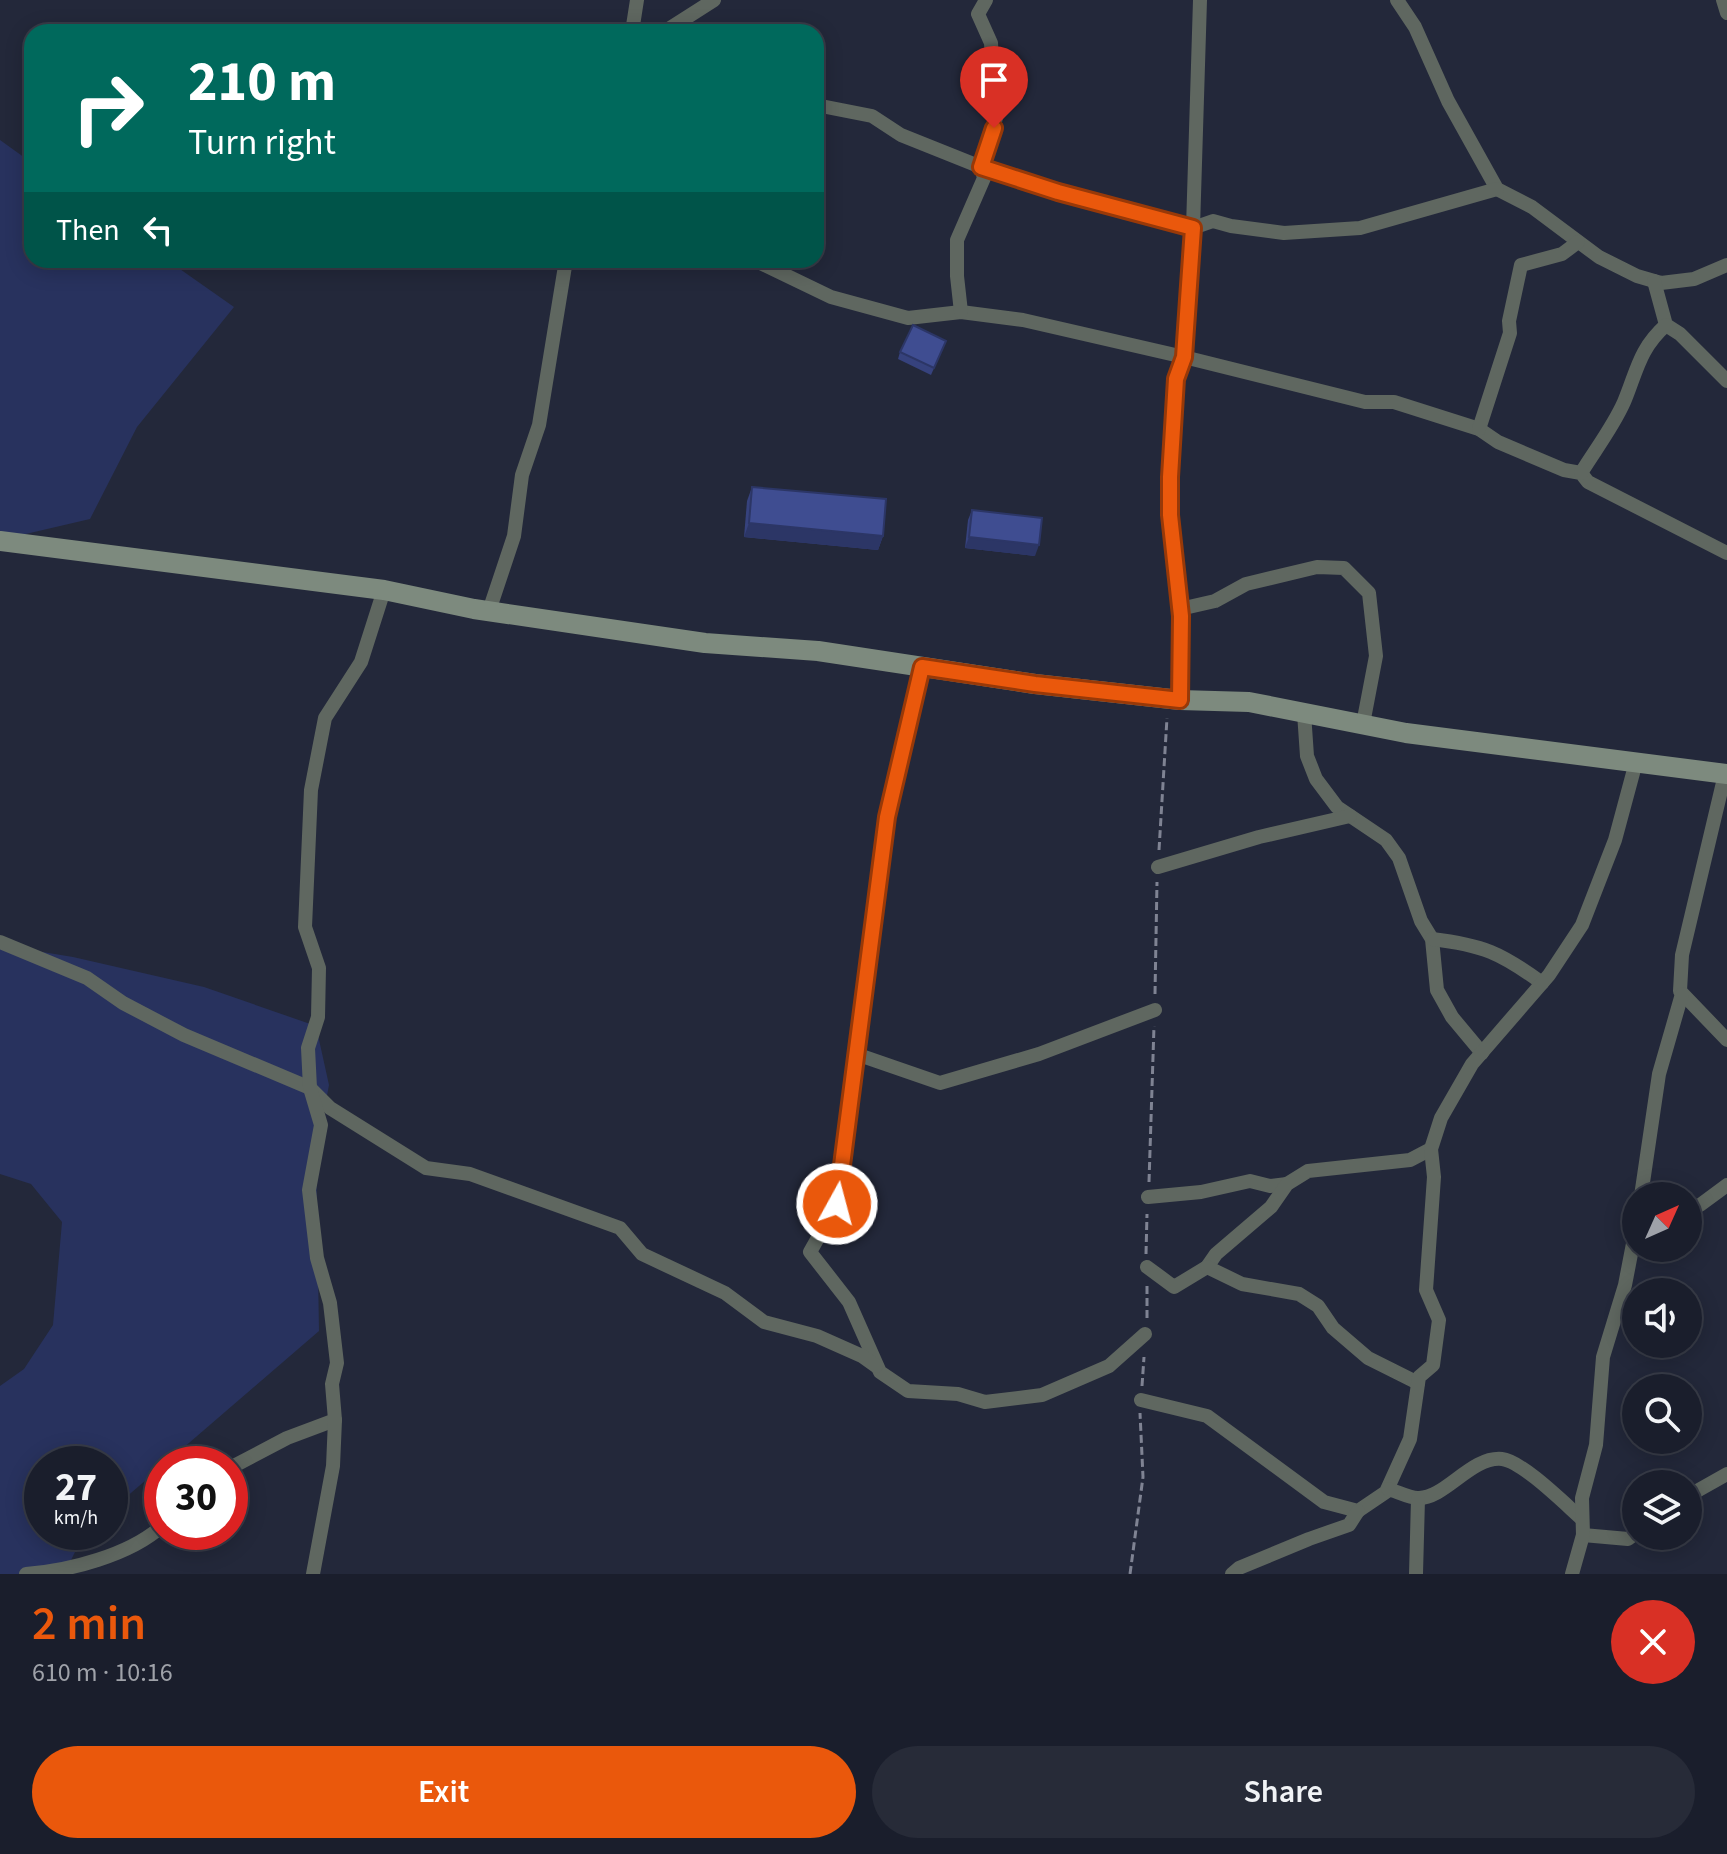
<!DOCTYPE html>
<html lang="en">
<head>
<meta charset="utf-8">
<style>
  body { margin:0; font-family:"Source Sans 3",sans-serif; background:#272b38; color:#f1f3f6; height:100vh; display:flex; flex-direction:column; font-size:30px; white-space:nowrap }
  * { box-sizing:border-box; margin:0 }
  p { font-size:26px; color:#9fa2a9 }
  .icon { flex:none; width:44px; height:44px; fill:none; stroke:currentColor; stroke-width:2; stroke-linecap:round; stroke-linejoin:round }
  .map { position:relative; height:1574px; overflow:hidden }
  .panel { display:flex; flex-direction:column; background:#1a1e2c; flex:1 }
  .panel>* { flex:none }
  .banner { position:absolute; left:24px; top:24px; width:800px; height:244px; border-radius:24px; box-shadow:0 4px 20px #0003,0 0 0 2px #383c48; background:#00695c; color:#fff; overflow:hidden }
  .needle { width:52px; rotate:45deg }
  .tools { position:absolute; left:1622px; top:1182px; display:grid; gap:16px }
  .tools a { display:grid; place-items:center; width:80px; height:80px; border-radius:50%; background:#1a1e2c; box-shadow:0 4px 20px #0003,0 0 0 2px #383c48; font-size:40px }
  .speed { position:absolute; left:24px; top:1446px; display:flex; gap:16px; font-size:40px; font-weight:700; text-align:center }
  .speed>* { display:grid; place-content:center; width:104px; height:104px; border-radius:50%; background:#1a1e2c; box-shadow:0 4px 20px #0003,0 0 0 2px #383c48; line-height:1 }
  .speed small { font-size:20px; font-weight:400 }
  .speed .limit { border:12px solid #d22; background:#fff; color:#111 }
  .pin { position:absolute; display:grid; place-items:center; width:68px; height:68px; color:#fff; margin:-82px -34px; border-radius:50% 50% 50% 0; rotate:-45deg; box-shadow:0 0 8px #0007 }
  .pin .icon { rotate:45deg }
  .me { position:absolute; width:88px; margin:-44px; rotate:7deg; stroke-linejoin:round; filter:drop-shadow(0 0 6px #0008) }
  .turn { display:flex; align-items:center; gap:28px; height:168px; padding:0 32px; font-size:36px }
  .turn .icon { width:104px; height:104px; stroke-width:2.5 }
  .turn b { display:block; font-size:56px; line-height:68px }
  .then { display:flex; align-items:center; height:76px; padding:0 32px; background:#0003; gap:16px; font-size:30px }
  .round { display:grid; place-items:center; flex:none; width:84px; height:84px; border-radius:42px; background:#272b38 }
  .overview { display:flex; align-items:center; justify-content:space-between; height:136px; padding:0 32px }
  h1 { font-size:48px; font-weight:600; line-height:60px; color:#ea580c }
  .action { display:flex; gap:16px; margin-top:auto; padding:16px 32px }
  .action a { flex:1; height:92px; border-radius:48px; background:#ea580c; color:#fff; font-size:32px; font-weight:600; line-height:92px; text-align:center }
  .action a+a { background:#272b38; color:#f1f3f6 }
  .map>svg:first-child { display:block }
</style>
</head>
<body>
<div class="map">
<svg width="1727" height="1574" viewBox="0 0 1727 1574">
  <rect width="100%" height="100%" fill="#23283a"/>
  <g fill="#28325e">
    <path d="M0 140 32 163V260H167L234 307 137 427 90 519 0 540Z"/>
    <path d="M0 945 73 957 204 987 316 1026 329 1085 316 1153 319 1331 110 1511V1464H42V1532H85L64 1574H0V1386L24 1369 53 1325 62 1222 31 1184 0 1174Z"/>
  </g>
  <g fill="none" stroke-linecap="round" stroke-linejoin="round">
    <g stroke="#7f8393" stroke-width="3" stroke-dasharray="8 4" stroke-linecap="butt">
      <path d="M1159 850 1167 718"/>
      <path d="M1155 994 1157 882"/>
      <path d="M1149 1182 1154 1026"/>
      <path d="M1146 1254 1147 1214"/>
      <path d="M1147 1318V1286"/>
      <path d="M1142 1386 1144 1357"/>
      <path d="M1130 1574 1143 1477 1140 1413"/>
    </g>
    <g stroke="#5f6760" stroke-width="14">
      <path d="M1397 0 1415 27 1448 101 1497 189 1532 207 1599 257 1637 276 1661 283 1694 279 1727 265"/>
      <path d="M1723 0 1727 13"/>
      <path d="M632 32 637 0"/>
      <path d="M664 32 714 0"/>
      <path d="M816 105 872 116 901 135 981 167 1058 192 1193 228 1213 221 1231 226 1284 233 1360 228 1497 189"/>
      <path d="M754 260 831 297 908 318 961 312 1023 320 1184 357 1365 402H1394L1479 429 1498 442 1564 470 1581 473 1588 482 1727 553"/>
      <path d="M1654 281 1666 325 1680 334 1727 381"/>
      <path d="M961 312 957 276V240L984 178 981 167 999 108 994 94 991 43 978 14 986 0"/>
      <path d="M1479 429 1510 333 1509 321 1521 265 1562 254 1578 242"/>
      <path d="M1581 473C1595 450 1613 427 1624 402 1637 371 1639 349 1666 325"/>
      <path d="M1180 609 1215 601 1246 584 1317 567 1344 568 1369 593 1376 656 1363 724"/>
      <path d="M489 611 514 536 522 475 539 425 566 260"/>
      <path d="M922 667 887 817 837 1204 810 1252 849 1302 880 1372 908 1391 958 1394 985 1402 1042 1395 1109 1366 1145 1334"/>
      <path d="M1180 700 1181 616 1170 515V477L1176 379 1184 357 1193 228 1200 0"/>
      <path d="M1304 713 1307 756 1316 779 1337 807 1386 840 1399 858 1421 921 1432 939 1437 990 1452 1017 1482 1053"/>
      <path d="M1725 774 1682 955 1680 991 1727 1040"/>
      <path d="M1158 867 1259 837 1350 816"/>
      <path d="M1432 939C1483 945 1501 953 1542 983"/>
      <path d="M0 942 87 978 123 1003 184 1035 310 1088 330 1108 426 1168 470 1174 620 1228 642 1254 725 1293 764 1322 817 1336 862 1356 876 1366"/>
      <path d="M856 1054 940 1083 1039 1054 1155 1010"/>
      <path d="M1641 1196 1659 1074 1682 994"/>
      <path d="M1148 1197 1201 1192 1250 1181 1270 1186 1287 1184"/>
      <path d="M1688 1209 1700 1205 1727 1185"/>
      <path d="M1147 1267 1174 1287 1207 1267 1216 1254 1271 1207 1287 1184 1308 1171 1410 1160 1431 1149"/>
      <path d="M1207 1267 1242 1284 1299 1294 1318 1306 1333 1328 1368 1358 1418 1383"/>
      <path d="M1141 1400 1207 1416 1324 1502 1358 1511 1386 1492 1410 1439 1419 1377 1433 1365 1439 1320 1426 1290 1434 1177 1431 1149 1441 1118 1472 1064 1549 975 1582 925 1615 840 1636 762"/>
      <path d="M230 1468 287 1438 335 1420"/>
      <path d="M1388 1489C1396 1491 1409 1498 1418 1498 1445 1499 1471 1456 1502 1459 1522 1461 1566 1505 1582 1519"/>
      <path d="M1688 1496 1727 1474"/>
      <path d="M1583 1535 1628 1539 1636 1533"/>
      <path d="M26 1574C69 1571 130 1555 162 1526"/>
      <path d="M313 1574 333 1466 335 1420 332 1384 337 1363 330 1303 317 1258 309 1190 321 1125 310 1088 308 1048 318 1017 319 968 305 927 311 790 325 718 361 662 384 590"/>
      <path d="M1232 1574 1239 1568 1309 1539 1349 1525 1358 1511"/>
      <path d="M1416 1574 1418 1499"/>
      <path d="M1572 1574 1583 1535 1582 1498 1596 1445 1603 1357 1625 1285 1636 1228"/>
    </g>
    <path stroke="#7d8a7e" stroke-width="20" d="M0 541 384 590 474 609 705 643 818 651 1035 684 1180 700 1249 702 1406 733 1727 774"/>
  </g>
  <g fill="#36427d">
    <path d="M943 348 931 375 898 359 900 352Z"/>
    <path d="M752 487 883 536 878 550 744 537 747 501Z"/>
    <path d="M972 510 1035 556 965 548 968 520Z"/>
  </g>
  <g fill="#2c3666">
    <path d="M749 523 883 536 878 550 744 537Z"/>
    <path d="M969 537 1039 545 1035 556 965 548Z"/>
  </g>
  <g fill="#3f4d91" stroke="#2c3666" stroke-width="2">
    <path d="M913 325 946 341 934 368 900 352Z"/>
    <path d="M752 487 886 499 883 536 749 523Z"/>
    <path d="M972 510 1042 518 1039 545 969 537Z"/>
  </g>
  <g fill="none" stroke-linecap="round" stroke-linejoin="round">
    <g stroke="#983908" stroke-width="20">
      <path id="route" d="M837 1204 887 817 922 667 1035 684 1180 700 1181 616 1170 515V477L1176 379 1184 357 1193 228 1058 192 981 167 994 128"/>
    </g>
    <use href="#route" stroke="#ea580c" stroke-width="14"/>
  </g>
</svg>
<div class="tools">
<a><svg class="needle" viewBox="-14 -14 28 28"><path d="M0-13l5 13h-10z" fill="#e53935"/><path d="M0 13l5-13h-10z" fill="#9fa2a9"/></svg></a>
<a><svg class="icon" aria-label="sound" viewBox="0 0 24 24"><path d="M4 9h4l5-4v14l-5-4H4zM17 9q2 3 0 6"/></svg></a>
<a><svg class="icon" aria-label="search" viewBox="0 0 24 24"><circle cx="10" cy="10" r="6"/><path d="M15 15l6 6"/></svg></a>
<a><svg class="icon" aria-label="layers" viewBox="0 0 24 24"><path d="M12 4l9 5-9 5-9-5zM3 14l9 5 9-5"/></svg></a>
</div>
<div class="speed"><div>27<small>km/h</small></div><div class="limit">30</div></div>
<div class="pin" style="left:994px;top:128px;background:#d93025"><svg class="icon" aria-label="arrive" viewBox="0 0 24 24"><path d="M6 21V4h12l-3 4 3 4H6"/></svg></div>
<svg class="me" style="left:837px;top:1204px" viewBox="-20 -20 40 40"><circle r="17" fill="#ea580c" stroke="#fff" stroke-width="3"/><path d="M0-11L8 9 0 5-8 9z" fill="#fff"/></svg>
<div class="banner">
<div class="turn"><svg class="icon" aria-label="right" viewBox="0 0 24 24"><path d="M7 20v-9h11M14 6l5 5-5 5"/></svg><div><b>210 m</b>Turn right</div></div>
<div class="then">Then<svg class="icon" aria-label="left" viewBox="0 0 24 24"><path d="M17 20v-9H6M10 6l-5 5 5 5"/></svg></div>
</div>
</div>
<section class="panel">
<div class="overview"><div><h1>2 min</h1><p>610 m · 10:16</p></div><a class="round" style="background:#d93025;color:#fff"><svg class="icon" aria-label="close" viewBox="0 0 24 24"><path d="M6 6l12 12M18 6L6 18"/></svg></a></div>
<div class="action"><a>Exit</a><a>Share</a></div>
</section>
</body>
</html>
